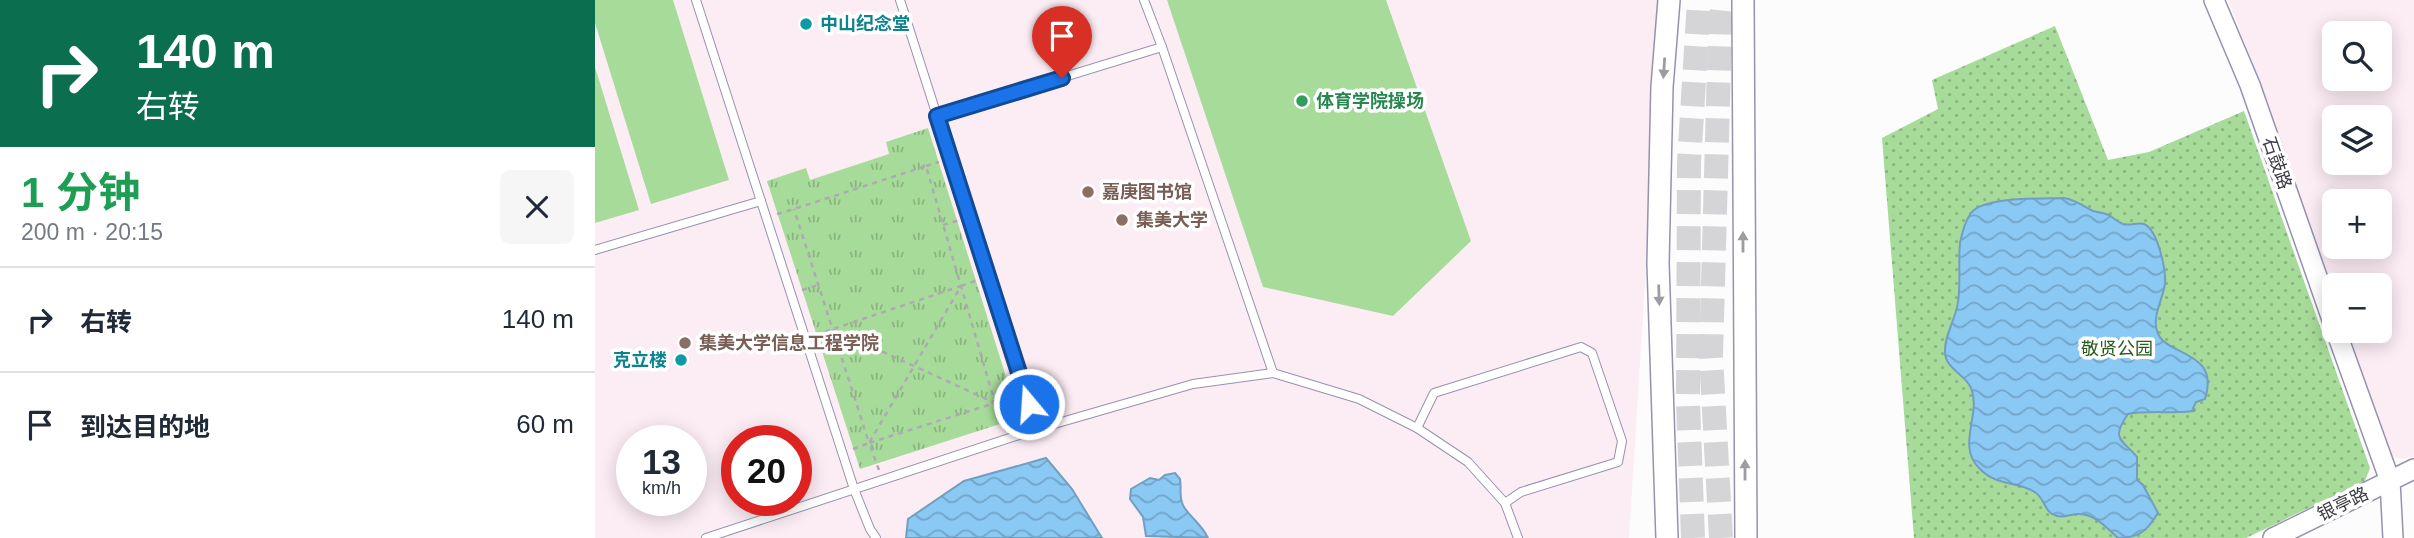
<!DOCTYPE html>
<html lang="zh">
<head>
<meta charset="utf-8">
<style>
  body { margin:0; font-family:Helvetica,"Noto Sans SC",sans-serif; background:#f6f6f7; color:#1f2937; height:100vh; display:flex; flex-direction:column; font-size:26px; white-space:nowrap }
  * { box-sizing:border-box; margin:0 }
  p { font-size:23px; color:#747a83 }
  .icon { flex:none; width:38px; height:38px; fill:none; stroke:currentColor; stroke-width:2; stroke-linecap:round; stroke-linejoin:round }
  .map { position:relative; flex:1; overflow:hidden }
  .panel { display:flex; flex-direction:column; background:#fff; width:595px }
  .panel>* { flex:none }
  .hud { background:#0b6e4f; color:#fff; overflow:hidden }
  .fabs { position:absolute; left:1727px; top:21px; display:grid; gap:14px }
  .fabs a { display:grid; place-items:center; width:70px; height:70px; border-radius:10px; background:#fff; box-shadow:0 4px 18px #0003; font-size:35px }
  .speed { position:absolute; left:21px; top:425px; display:flex; gap:14px; font-size:35px; font-weight:700; text-align:center }
  .speed>* { display:grid; place-content:center; width:91px; height:91px; border-radius:50%; background:#fff; box-shadow:0 4px 18px #0003; line-height:1 }
  .speed small { font-size:18px; font-weight:400 }
  .speed .limit { border:10px solid #d22; background:#fff; color:#111 }
  .pin { position:absolute; display:grid; place-items:center; width:60px; height:60px; color:#fff; margin:-72px -30px; border-radius:50% 50% 50% 0; rotate:-45deg; box-shadow:0 0 7px #0007 }
  .pin .icon { rotate:45deg }
  .me { position:absolute; width:77px; margin:-38px; rotate:342deg; stroke-linejoin:round; filter:drop-shadow(0 0 5px #0008) }
  .turn { display:flex; align-items:center; gap:24px; height:147px; padding:0 21px; font-size:32px }
  .turn .icon { width:91px; height:91px; stroke-width:2.5 }
  .turn b { display:block; font-size:49px; line-height:60px }
  .round { display:grid; place-items:center; flex:none; width:74px; height:74px; border-radius:10px; background:#f6f6f7 }
  .headline { display:flex; align-items:center; justify-content:space-between; height:119px; padding:0 21px }
  h1 { font-size:42px; font-weight:700; line-height:52px; color:#1e9e55 }
  ul { padding:0; list-style:none }
  li { display:flex; align-items:center; gap:21px; height:105px; padding:0 21px; border-top:2px solid #e0e1e3 }
  li div { flex:1 }
  li b { display:block; font-size:26px }
  li em { font-style:normal }
  main { display:flex; flex:1; min-height:0 }
  .map>svg:first-child { display:block }
</style>
</head>
<body>
<main>
<section class="panel">
<div class="hud">
<div class="turn"><svg class="icon" aria-label="right" viewBox="0 0 24 24"><path d="M7 20v-9h11M14 6l5 5-5 5"/></svg><div><b>140 m</b>右转</div></div>
</div>
<div class="headline"><div><h1>1 分钟</h1><p>200 m · 20:15</p></div><a class="round"><svg class="icon" aria-label="close" viewBox="0 0 24 24"><path d="M6 6l12 12M18 6L6 18"/></svg></a></div>
<ul>
<li><svg class="icon" aria-label="right" viewBox="0 0 24 24"><path d="M7 20v-9h11M14 6l5 5-5 5"/></svg><div><b>右转</b></div><em>140 m</em></li>
<li><svg class="icon" aria-label="arrive" viewBox="0 0 24 24"><path d="M6 21V4h12l-3 4 3 4H6"/></svg><div><b>到达目的地</b></div><em>60 m</em></li>
</ul>
</section>
<div class="map">
<svg width="1819" height="538" viewBox="0 0 1819 538">
  <defs>
    <pattern id="grass-tufts" width="24" height="20" patternUnits="userSpaceOnUse" patternTransform="scale(1.75)"><rect width="24" height="20" fill="#a7db99"/><path d="M3 7l-1-3M5 7V3M7 7l1-3M15 17l-1-3M17 17v-4M19 17l1-3" fill="none" stroke="#89b37f"/></pattern>
    <pattern id="park-dots" width="8" height="8" patternUnits="userSpaceOnUse" patternTransform="scale(1.75)"><rect width="8" height="8" fill="#a7db99"/><path d="M2 2h.1M6 6h.1" fill="none" stroke="#89b37f" stroke-width="1.8" stroke-linecap="round"/></pattern>
    <pattern id="water-waves" width="16" height="10" patternUnits="userSpaceOnUse" patternTransform="scale(1.75)"><rect width="16" height="10" fill="#8ac9f4"/><path d="M0 5q4-4 8 0t8 0" fill="none" stroke="#72a4c7"/></pattern>
  </defs>
  <rect width="100%" height="100%" fill="#fcfcfc"/>
  <g fill="#fcedf4" fill-rule="evenodd">
    <path d="M0 0H1068L1034 538H0ZM37 441H96V500H37ZM142 441H201V500H142Z"/>
    <path d="M1633 0H1819V457L1807 459 1794 455 1751 331H1785V285H1740L1739 297 1655 56ZM1740 33H1785V79H1740ZM1740 117H1785V163H1740ZM1740 201H1785V247H1740Z"/>
  </g>
  <path fill="url(#grass-tufts)" d="M333 128 424 418 265 469 172 181 211 168 215 180 294 154 291 142Z"/>
  <path fill="url(#park-dots)" d="M1460 26 1513 160 1554 152 1649 111 1775 468 1770 481 1651 538H1319L1287 138 1343 109 1337 80Z"/>
  <g fill="#a7db99">
    <path d="M0 0H78L134 180 56 204 0 23Z"/>
    <path d="M572 0H791L876 241 798 316 668 287Z"/>
    <path d="M0 67 44 210 0 223Z"/>
  </g>
  <g fill="url(#water-waves)" stroke="#729ec0" stroke-width="2">
    <path d="M1469 198C1482 200 1487 206 1498 211 1503 212 1509 213 1514 215 1518 218 1523 222 1528 224 1535 226 1543 222 1549 224 1563 230 1571 270 1570 284 1568 298 1557 317 1562 331 1569 357 1626 349 1610 399L1601 402 1598 408 1599 411C1576 414 1555 410 1533 414 1514 441 1529 440 1542 457V480L1548 485 1563 513C1552 531 1544 538 1523 538 1511 527 1500 514 1483 514 1476 514 1469 518 1462 516 1449 513 1450 499 1441 493 1423 480 1403 488 1384 468 1362 446 1385 416 1377 391 1373 375 1351 370 1350 353 1349 335 1361 319 1363 302 1366 283 1363 262 1365 243 1367 233 1370 221 1376 213 1389 196 1448 199 1469 198Z"/>
    <path d="M451 458 477 489 507 538H311L313 519 369 481Z"/>
    <path d="M580 473 585 479C587 489 583 498 589 507 596 518 607 525 613 538L551 536 548 517 535 499 536 489 555 478 564 480 570 475Z"/>
  </g>
  <g fill="none" stroke-linecap="round" stroke-linejoin="round">
    <g stroke="#d5d5d8" stroke-width="24" stroke-dasharray="24 12" stroke-linecap="butt">
      <path d="M1098 538 1093 402 1094 163 1104 0"/>
      <path d="M1126 538 1116 356 1125 30 1128 0"/>
    </g>
    <g stroke="#9592b0" stroke-width="10">
      <g id="service">
        <path d="M101 0 259 489 275 529 281 538"/>
        <path d="M305 0 442 429"/>
        <path d="M549 0 567 47 678 373"/>
        <path d="M342 116 567 47"/>
        <path d="M0 250 166 201"/>
        <path d="M822 428 839 393 986 347 997 353 1027 441 1023 462 926 492 910 503"/>
        <path d="M111 538 442 429 598 384 678 373 764 399 822 428 873 462 910 503 923 538"/>
      </g>
    </g>
    <g stroke="#9592b0" stroke-width="22">
      <g id="tertiary">
        <path d="M1619 0 1655 85 1740 328"/>
        <path d="M1741 331 1795 481 1798 538"/>
        <path d="M1678 538 1819 469"/>
      </g>
    </g>
    <g stroke="#9592b0" stroke-width="24">
      <g id="secondary">
        <path d="M1148 0 1151 538"/>
        <path d="M1072 538 1063 263 1067 87 1074 0"/>
      </g>
    </g>
    <g stroke="#acabb1" stroke-width="2.5" stroke-dasharray="5 5" stroke-linecap="butt">
      <path d="M331 166 344 162"/>
      <path d="M182 214 199 209 331 166 400 403 274 443 199 209"/>
      <path d="M348 225 365 220"/>
      <path d="M366 286 383 280"/>
      <path d="M207 290 223 285"/>
      <path d="M221 335 238 329"/>
      <path d="M258 449 274 443"/>
      <path d="M284 470 274 443 366 286 238 329 400 403 411 430"/>
    </g>
    <use href="#service" stroke="#fff" stroke-width="8"/>
    <use href="#tertiary" stroke="#fff" stroke-width="19"/>
    <use href="#secondary" stroke="#fff" stroke-width="21"/>
  </g>
  <defs><path id="oneway-solid" d="M-6-.8H1V-3.2L6.5 0L1 3.2V.8H-6Z" transform="scale(1.75)"/></defs>
  <g fill="#9d9ca2">
    <use href="#oneway-solid" transform="translate(1069 68) rotate(94)"/>
    <use href="#oneway-solid" transform="translate(1148 242) rotate(-90)"/>
    <use href="#oneway-solid" transform="translate(1064 295) rotate(88)"/>
    <use href="#oneway-solid" transform="translate(1150 470) rotate(-90)"/>
  </g>
  <g fill="none" stroke-linecap="round" stroke-linejoin="round">
    <g stroke="#114b97" stroke-width="18">
      <path id="route" d="M434 404 342 116 467 78"/>
    </g>
    <use href="#route" stroke="#1a73e8" stroke-width="12"/>
  </g>
  <g fill="#0f9aa8" stroke="#fff" stroke-width="2.5">
    <circle cx="211" cy="24" r="7"/>
    <circle cx="86" cy="360" r="7"/>
  </g>
  <circle fill="#2e9e5b" stroke="#fff" stroke-width="2.5" cx="707" cy="101" r="7"/>
  <g fill="#8d6e63" stroke="#fff" stroke-width="2.5">
    <circle cx="493" cy="192" r="7"/>
    <circle cx="527" cy="220" r="7"/>
    <circle cx="90" cy="343" r="7"/>
  </g>
  <g text-anchor="middle" stroke-width="7" stroke-linejoin="round" paint-order="stroke">
    <g font-size="18" font-weight="bold" fill="#0d838f" stroke="#fff" text-anchor="start">
      <text x="225" y="30">中山纪念堂</text>
      <text x="72" y="366" text-anchor="end">克立楼</text>
    </g>
    <g font-size="18" font-weight="bold" fill="#27864d" stroke="#fff" text-anchor="start">
      <text x="721" y="107">体育学院操场</text>
    </g>
    <g font-size="18" fill="#3b3946" stroke="#fff">
      <text transform="translate(1682 163) rotate(71)" y="6">石鼓路</text>
      <text transform="translate(1748 504) rotate(-26)" y="6">银亭路</text>
    </g>
    <g font-size="18" font-weight="bold" fill="#785e54" stroke="#fff" text-anchor="start">
      <text x="507" y="198">嘉庚图书馆</text>
      <text x="541" y="226">集美大学</text>
      <text x="104" y="349">集美大学信息工程学院</text>
    </g>
    <g font-size="18" fill="#275b17" stroke="#fff">
      <text x="1522" y="355">敬贤公园</text>
    </g>
  </g>
</svg>
<div class="fabs">
<a><svg class="icon" aria-label="search" viewBox="0 0 24 24"><circle cx="10" cy="10" r="6"/><path d="M15 15l6 6"/></svg></a>
<a><svg class="icon" aria-label="layers" viewBox="0 0 24 24"><path d="M12 4l9 5-9 5-9-5zM3 14l9 5 9-5"/></svg></a>
<a>+</a>
<a>−</a>
</div>
<div class="speed"><div>13<small>km/h</small></div><div class="limit">20</div></div>
<div class="pin" style="left:467px;top:78px;background:#d93025"><svg class="icon" aria-label="arrive" viewBox="0 0 24 24"><path d="M6 21V4h12l-3 4 3 4H6"/></svg></div>
<svg class="me" style="left:434px;top:404px" viewBox="-20 -20 40 40"><circle r="17" fill="#1a73e8" stroke="#fff" stroke-width="3"/><path d="M0-11L8 9 0 5-8 9z" fill="#fff"/></svg>
</div>
</main>
</body>
</html>
